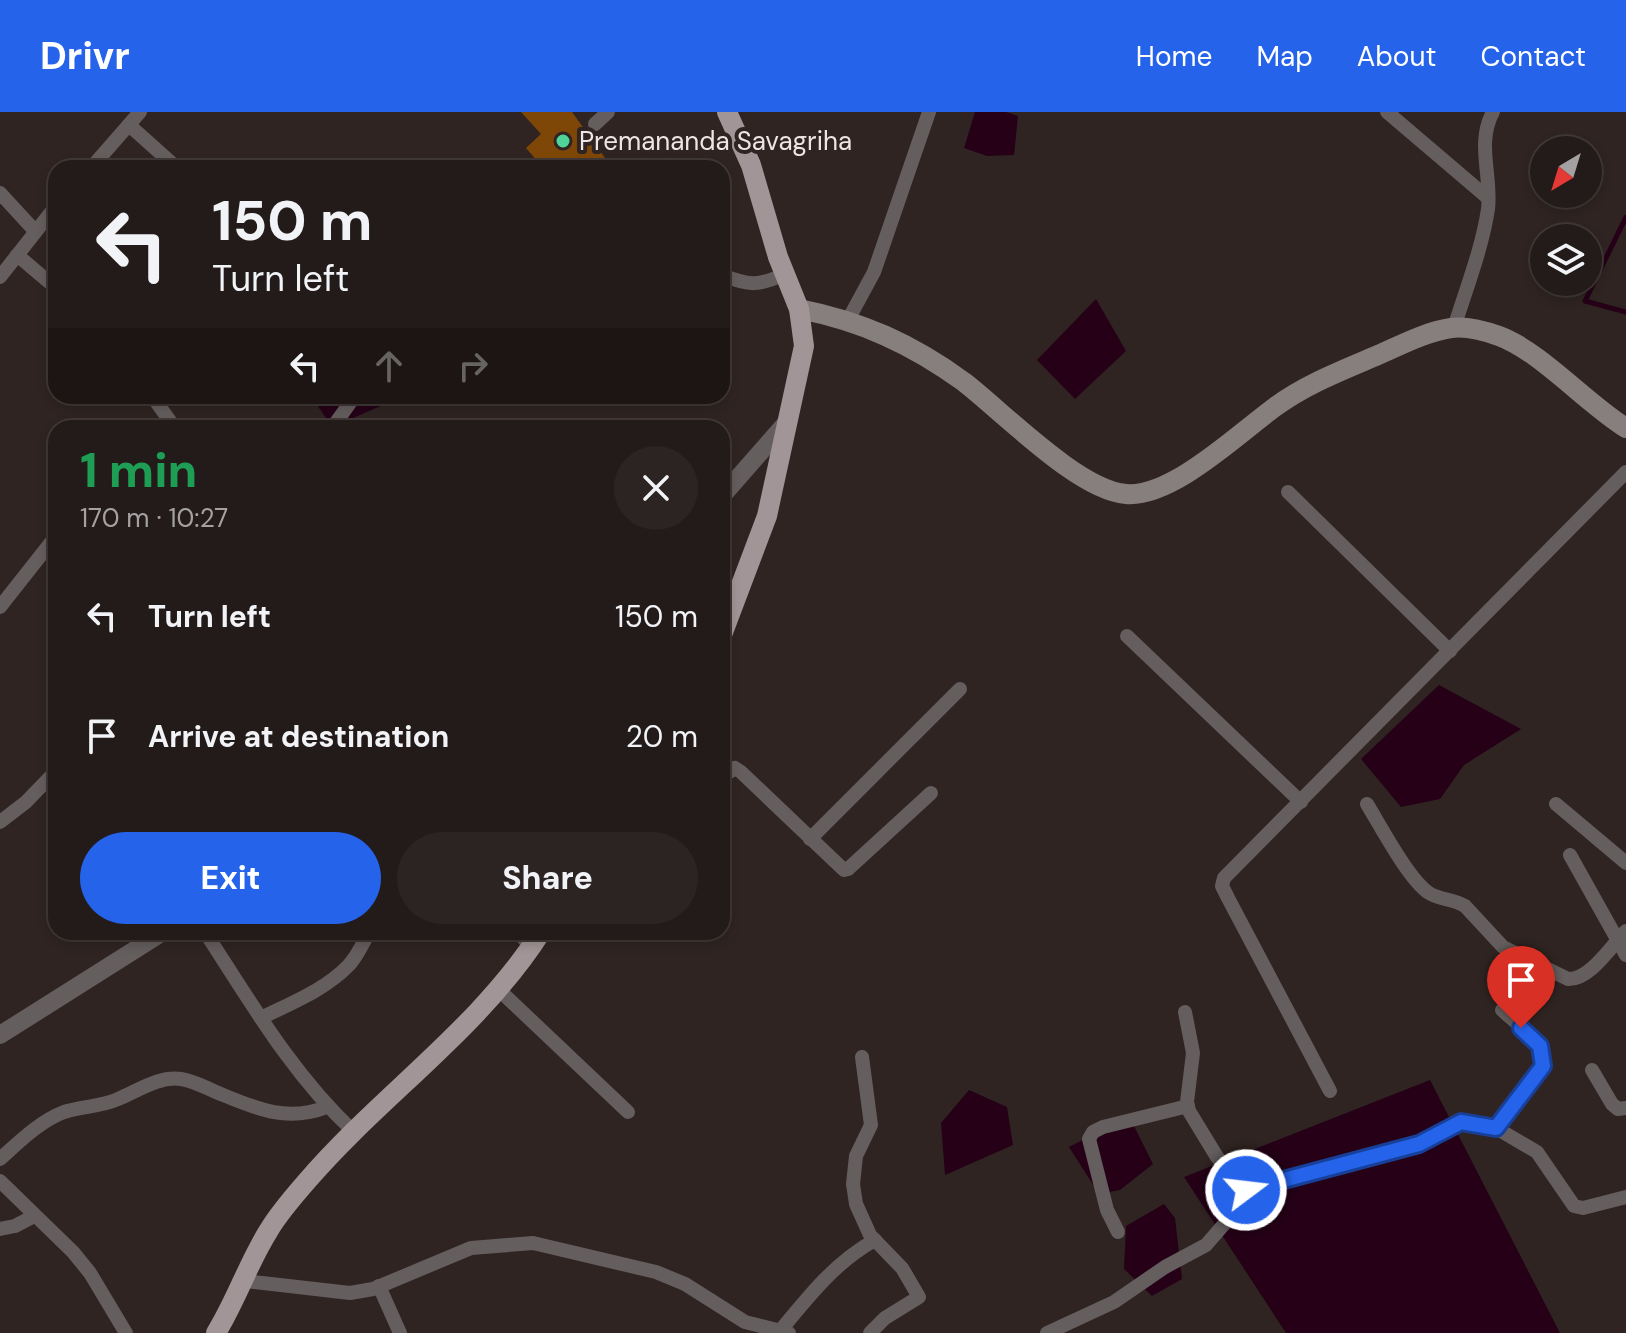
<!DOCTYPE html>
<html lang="en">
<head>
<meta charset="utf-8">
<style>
  body { margin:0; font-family:"DM Sans",sans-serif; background:#2b2422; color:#f1f3f6; height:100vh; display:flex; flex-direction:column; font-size:30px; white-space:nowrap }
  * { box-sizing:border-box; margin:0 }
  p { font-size:26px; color:#a3a1a2 }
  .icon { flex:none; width:44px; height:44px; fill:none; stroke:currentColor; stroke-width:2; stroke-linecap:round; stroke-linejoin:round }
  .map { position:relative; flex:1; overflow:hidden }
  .details { position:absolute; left:48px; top:308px; width:682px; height:520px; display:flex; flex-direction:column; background:#231b19; border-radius:24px; box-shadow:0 4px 12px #0003,0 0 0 2px #403938 }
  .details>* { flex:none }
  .banner { position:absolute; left:48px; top:48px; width:682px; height:244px; border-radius:24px; box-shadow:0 4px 12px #0003,0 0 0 2px #403938; background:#231b19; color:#f1f3f6; overflow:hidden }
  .needle { width:52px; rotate:218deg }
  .controls { position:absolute; left:1530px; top:24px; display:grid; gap:16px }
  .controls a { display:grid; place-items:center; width:72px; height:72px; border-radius:50%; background:#231b19; box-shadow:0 4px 12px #0003,0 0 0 2px #403938; font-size:40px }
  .pin { position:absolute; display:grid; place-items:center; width:68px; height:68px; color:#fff; margin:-82px -34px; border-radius:50% 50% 50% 0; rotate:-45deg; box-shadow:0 0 8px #0007 }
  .pin .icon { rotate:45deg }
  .me { position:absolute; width:88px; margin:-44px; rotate:75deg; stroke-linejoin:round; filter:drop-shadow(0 0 6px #0008) }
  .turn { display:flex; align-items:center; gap:28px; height:168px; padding:0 32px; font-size:36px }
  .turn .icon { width:104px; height:104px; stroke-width:2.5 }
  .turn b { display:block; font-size:56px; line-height:68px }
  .lanes { display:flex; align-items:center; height:76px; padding:0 32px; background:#0003; justify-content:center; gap:40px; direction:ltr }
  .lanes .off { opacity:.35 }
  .round { display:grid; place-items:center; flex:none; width:84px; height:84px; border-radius:42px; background:#2b2422 }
  .headline { display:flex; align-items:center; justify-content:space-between; height:136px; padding:0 32px }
  h1 { font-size:48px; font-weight:800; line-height:60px; color:#1e9e55 }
  .button { display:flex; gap:16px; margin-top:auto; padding:16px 32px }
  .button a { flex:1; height:92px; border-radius:48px; background:#2563eb; color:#fff; font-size:32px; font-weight:800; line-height:92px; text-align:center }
  .button a+a { background:#2b2422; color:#f1f3f6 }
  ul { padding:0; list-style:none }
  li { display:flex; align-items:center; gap:24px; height:120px; padding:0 32px }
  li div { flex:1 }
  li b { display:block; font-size:30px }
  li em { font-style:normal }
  header { display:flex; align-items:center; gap:48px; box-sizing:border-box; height:112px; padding:0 40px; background:#2563eb; color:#fff }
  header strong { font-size:38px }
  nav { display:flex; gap:44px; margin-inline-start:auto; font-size:28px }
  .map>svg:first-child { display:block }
</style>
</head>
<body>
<header>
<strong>Drivr</strong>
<nav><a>Home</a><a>Map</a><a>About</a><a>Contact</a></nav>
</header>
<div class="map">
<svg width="1626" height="1221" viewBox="0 0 1626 1221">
  <rect width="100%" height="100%" fill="#2f2421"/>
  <g fill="#250017">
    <path d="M975 0H1006L1018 4 1014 43 987 44 964 36Z"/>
    <path d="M1096 187 1126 239 1075 287 1037 248Z"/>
    <path d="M311 284H376L383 293 332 315Z"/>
    <path d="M1439 573 1521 617 1464 653 1440 687 1401 695 1361 647Z"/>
    <path d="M1430 968 1560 1221H1286L1184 1065Z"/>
    <path d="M969 978 1007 995 1013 1033 945 1063 941 1011Z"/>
    <path d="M1134 1014 1153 1052 1120 1078 1099 1082 1069 1035 1100 1019Z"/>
    <path d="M1164 1092 1175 1106 1182 1167 1152 1184 1124 1157 1126 1114Z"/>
  </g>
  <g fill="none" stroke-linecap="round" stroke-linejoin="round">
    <path stroke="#250017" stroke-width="5" d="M1626 105 1585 189 1626 200"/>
  </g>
  <path fill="#7f4707" d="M521 0H572L605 46 593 56H543L526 36 541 22Z"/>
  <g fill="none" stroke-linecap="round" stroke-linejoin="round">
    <g stroke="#655e5f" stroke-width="14">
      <path d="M1387 0 1488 86"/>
      <path d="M595 12 608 0"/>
      <path d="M129 13 177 56"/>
      <path d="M427 54 429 56"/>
      <path d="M91 56 140 0"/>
      <path d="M0 81 35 119"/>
      <path d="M17 143 56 176"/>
      <path d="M722 163C749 174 759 174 785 162"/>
      <path d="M0 165 56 94"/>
      <path d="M848 208 874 160 929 0"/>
      <path d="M1454 216C1466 177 1482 137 1488 97 1492 64 1476 31 1493 0"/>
      <path d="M152 284 175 316"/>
      <path d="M332 316 355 284"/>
      <path d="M1288 380 1450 539"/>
      <path d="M0 495 56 424"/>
      <path d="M1127 524 1301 690"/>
      <path d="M722 665 735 656 741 660 844 758 848 757 931 681"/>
      <path d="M1367 692C1381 715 1409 768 1429 781 1440 788 1454 787 1465 794L1503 835 1568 867C1590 868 1611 834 1626 819"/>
      <path d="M1556 692 1626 751"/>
      <path d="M0 710 26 690 56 659"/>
      <path d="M810 727 960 577"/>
      <path d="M1570 743 1626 843"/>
      <path d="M132 820 140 834"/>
      <path d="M205 820C250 889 292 962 353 1019"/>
      <path d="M518 820 531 835"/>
      <path d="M497 876 628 1000"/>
      <path d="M261 906C291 891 325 878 349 853 358 843 363 831 369 820"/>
      <path d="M862 945 871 1013 856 1044 853 1072 856 1092 870 1123 902 1156 919 1185 885 1206 870 1221"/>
      <path d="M1592 958 1612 992 1618 997 1626 996"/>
      <path d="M1330 979 1228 786 1222 774 1224 766 1626 360"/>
      <path d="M1496 1016 1543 954C1545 930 1518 913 1502 898"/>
      <path d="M0 1047C19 1030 40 1009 64 1000 82 994 101 995 118 987 138 979 158 964 181 967 194 969 204 975 216 980 255 996 285 1011 327 995"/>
      <path d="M0 1069 73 1140 90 1161 126 1221"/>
      <path d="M1246 1078 1419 1032 1461 1010 1479 1011 1496 1016 1537 1040 1574 1094 1583 1096 1626 1085"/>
      <path d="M0 1117 15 1114 34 1104"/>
      <path d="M1118 1120 1107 1098 1089 1027 1093 1020 1103 1015 1188 994"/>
      <path d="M245 1169 350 1181 373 1177 471 1136 533 1131 656 1160 685 1172 745 1210 789 1221"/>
      <path d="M379 1174 400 1221"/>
      <path d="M780 1219C809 1184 834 1151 875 1128"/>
      <path d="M1047 1221 1114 1190 1165 1155 1206 1133 1246 1087V1078L1217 1045 1189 999 1187 990 1193 941 1185 900"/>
    </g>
    <g stroke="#655e5f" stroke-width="18">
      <path d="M722 384 787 310"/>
      <path d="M0 923 163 820"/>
    </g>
    <path stroke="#877e7e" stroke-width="20" d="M799 197C861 209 912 232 964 270 1003 300 1078 378 1126 382 1172 386 1239 321 1275 295 1306 272 1343 258 1378 243 1401 233 1425 220 1451 216 1466 214 1485 219 1499 224 1540 239 1586 291 1626 316"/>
    <g stroke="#a29597" stroke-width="20">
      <path d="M722 523 767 404 804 234 799 197 778 145 751 53 727 0"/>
      <path d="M216 1221C237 1187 249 1149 269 1118 279 1101 294 1084 307 1069 381 983 479 917 541 820"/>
    </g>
  </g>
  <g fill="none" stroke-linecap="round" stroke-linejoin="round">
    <g stroke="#184099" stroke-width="20">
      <path id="route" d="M1246 1078 1419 1032 1461 1010 1496 1016 1543 954 1540 934 1521 916"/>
    </g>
    <use href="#route" stroke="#2563eb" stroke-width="14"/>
  </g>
  <circle fill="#50d398" stroke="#2f2421" stroke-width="3" cx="563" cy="29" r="8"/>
  <g text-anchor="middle" stroke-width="8" stroke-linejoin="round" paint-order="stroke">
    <g font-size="26" fill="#eee6e4" stroke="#2f2421" text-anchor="start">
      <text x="579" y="38">Premananda Savagriha</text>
    </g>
  </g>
</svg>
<div class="controls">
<a><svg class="needle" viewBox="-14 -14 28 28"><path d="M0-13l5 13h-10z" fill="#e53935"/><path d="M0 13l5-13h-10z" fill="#a3a1a2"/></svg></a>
<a><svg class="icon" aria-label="layers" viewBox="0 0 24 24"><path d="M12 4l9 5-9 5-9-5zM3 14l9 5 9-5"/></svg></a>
</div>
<div class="pin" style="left:1521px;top:916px;background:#d93025"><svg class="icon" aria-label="arrive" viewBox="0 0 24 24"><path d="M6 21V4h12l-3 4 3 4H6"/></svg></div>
<svg class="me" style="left:1246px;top:1078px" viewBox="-20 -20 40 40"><circle r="17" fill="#2563eb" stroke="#fff" stroke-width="3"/><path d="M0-11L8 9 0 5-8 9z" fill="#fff"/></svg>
<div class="banner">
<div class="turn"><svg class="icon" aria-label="left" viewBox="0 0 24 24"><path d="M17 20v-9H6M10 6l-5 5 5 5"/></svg><div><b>150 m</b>Turn left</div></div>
<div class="lanes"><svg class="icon" aria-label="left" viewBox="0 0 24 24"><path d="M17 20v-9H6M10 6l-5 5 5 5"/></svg><svg class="icon off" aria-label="ahead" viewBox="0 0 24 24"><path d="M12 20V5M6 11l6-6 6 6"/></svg><svg class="icon off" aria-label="right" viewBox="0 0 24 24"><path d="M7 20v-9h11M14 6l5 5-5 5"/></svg></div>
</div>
<section class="details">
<div class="headline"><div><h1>1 min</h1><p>170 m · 10:27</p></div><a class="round"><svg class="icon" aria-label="close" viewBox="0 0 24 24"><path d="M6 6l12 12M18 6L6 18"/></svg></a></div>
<ul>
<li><svg class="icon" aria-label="left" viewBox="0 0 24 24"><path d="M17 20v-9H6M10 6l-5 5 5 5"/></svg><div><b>Turn left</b></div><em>150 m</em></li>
<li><svg class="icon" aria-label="arrive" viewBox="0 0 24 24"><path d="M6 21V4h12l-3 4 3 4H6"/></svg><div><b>Arrive at destination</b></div><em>20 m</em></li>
</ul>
<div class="button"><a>Exit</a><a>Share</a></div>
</section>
</div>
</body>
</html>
